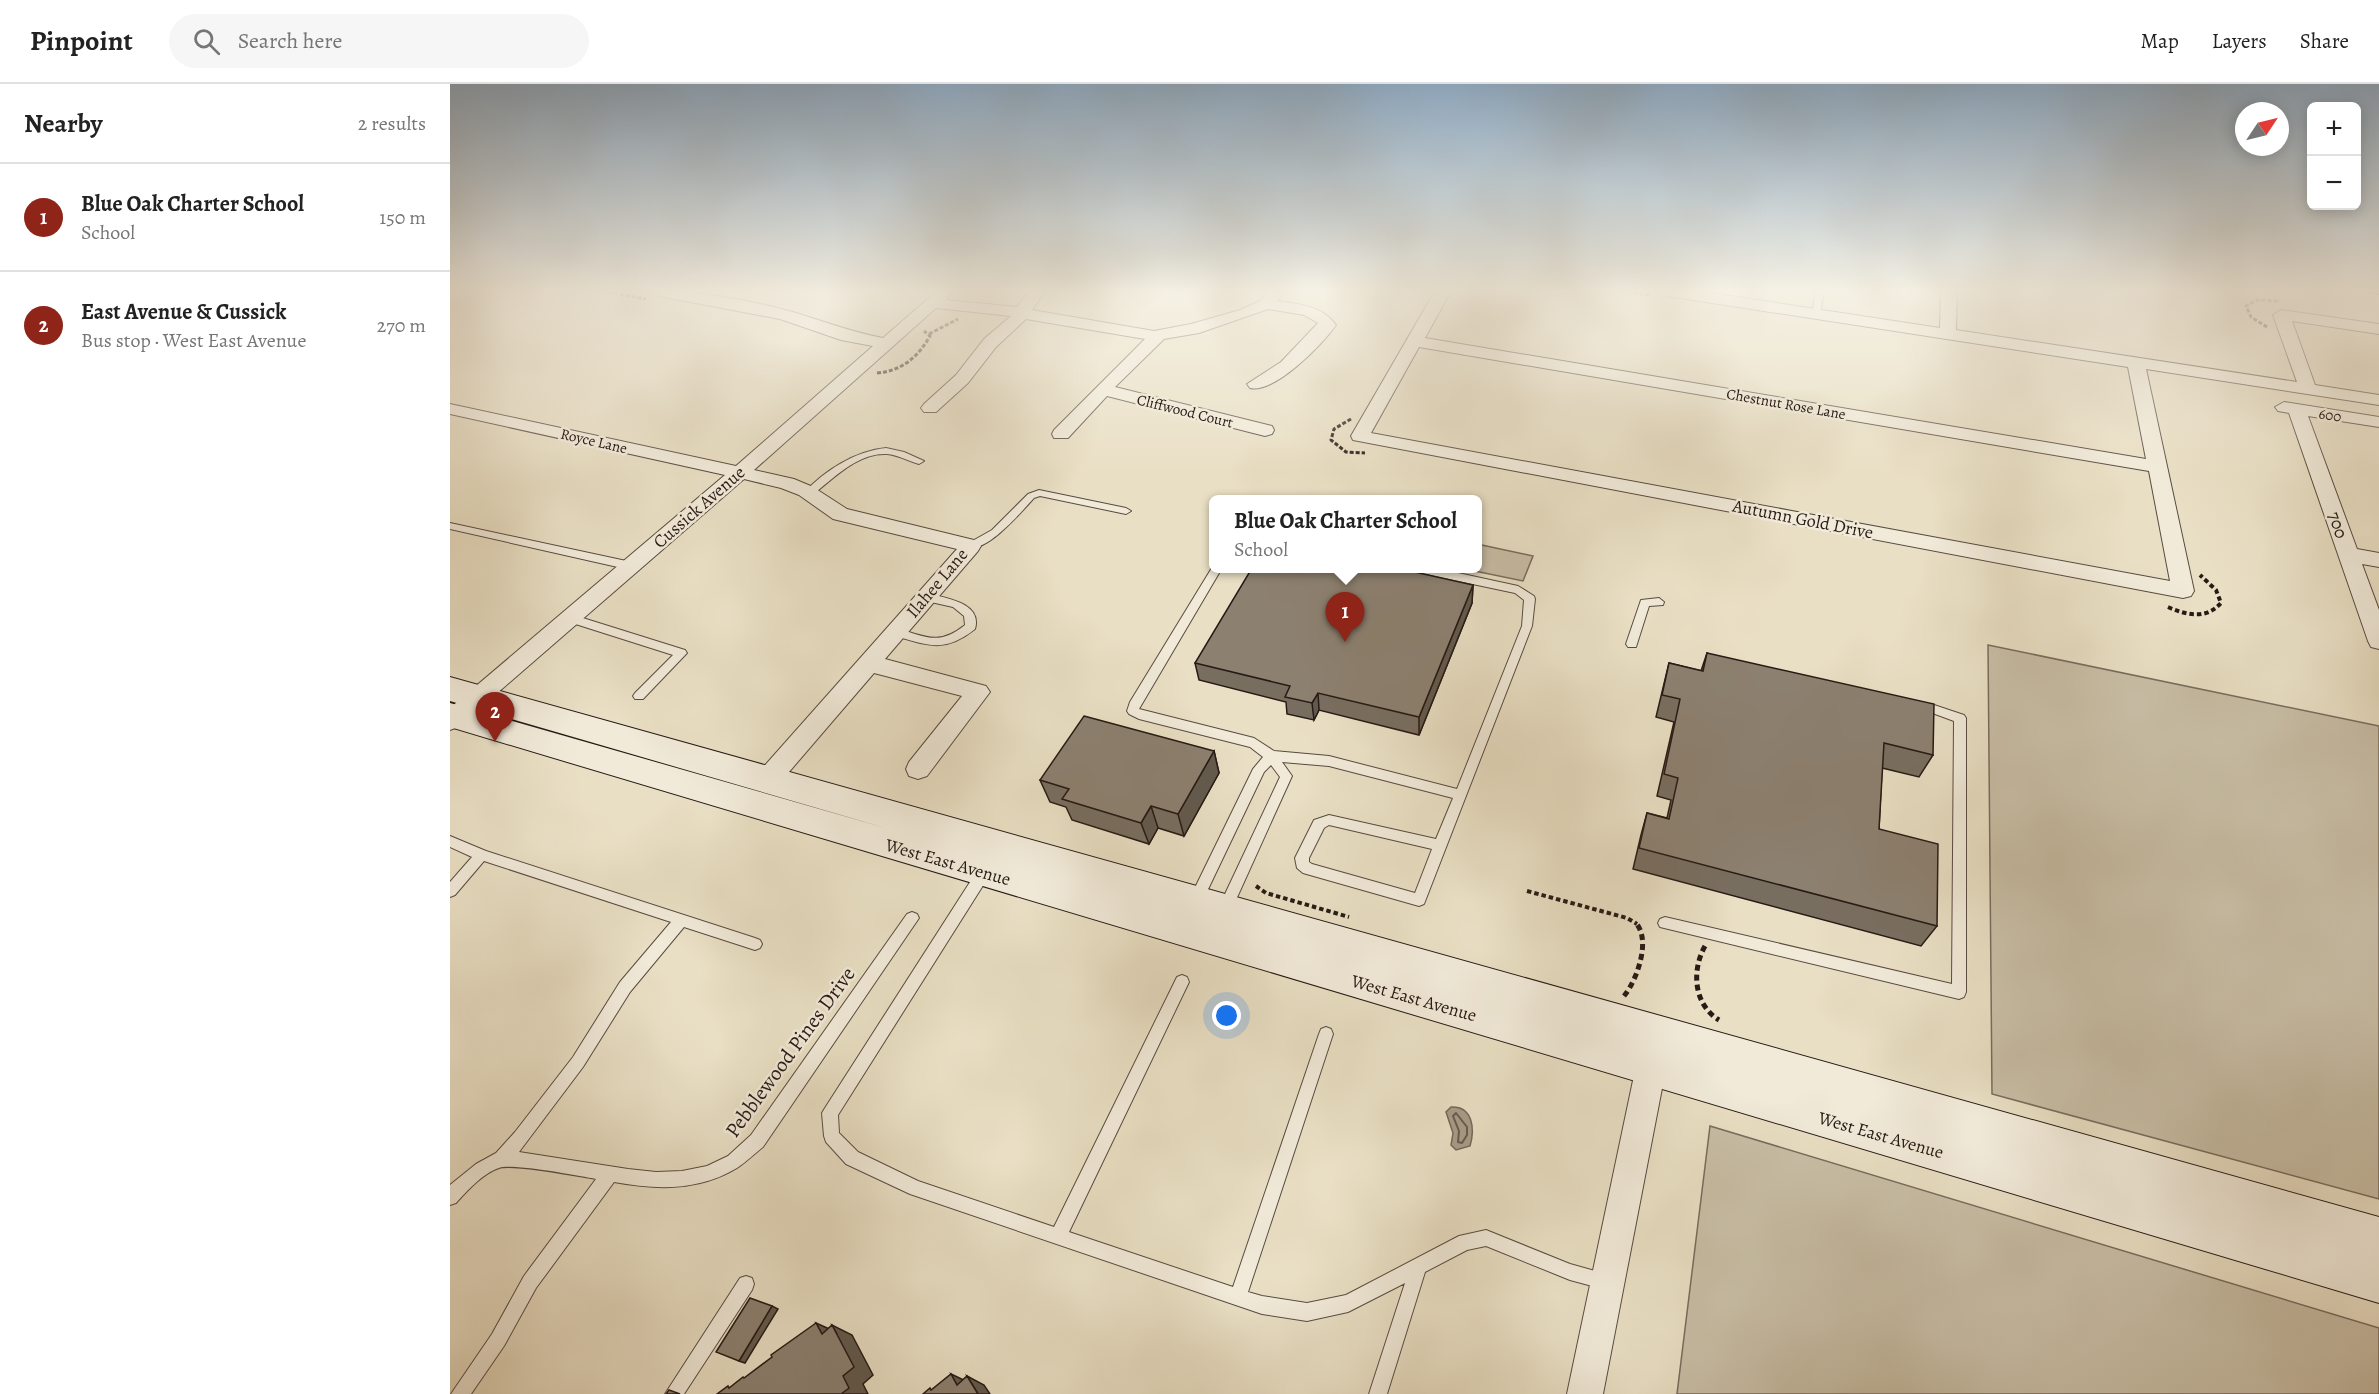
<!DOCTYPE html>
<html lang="en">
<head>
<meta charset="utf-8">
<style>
	body { margin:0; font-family:Alegreya,serif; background:#f6f6f6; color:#222 }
	.controls { position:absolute; right:18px; top:18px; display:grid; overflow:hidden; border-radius:9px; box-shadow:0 3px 15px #0003 }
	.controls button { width:54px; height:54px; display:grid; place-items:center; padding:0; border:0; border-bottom:2px solid #e0e0e0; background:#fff; color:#222; font:30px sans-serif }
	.compass { position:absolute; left:1785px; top:18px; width:54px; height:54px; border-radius:50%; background:#fff; box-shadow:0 3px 15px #0003; rotate:55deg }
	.you { position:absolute; left:777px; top:932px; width:21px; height:21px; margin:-15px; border:4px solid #fff; border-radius:50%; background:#1a73e8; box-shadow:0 0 0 9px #1a73e833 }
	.badge { display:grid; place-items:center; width:39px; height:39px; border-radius:50%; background:#8f2418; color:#fff; font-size:20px; font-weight:700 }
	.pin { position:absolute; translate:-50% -50px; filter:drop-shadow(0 2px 3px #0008) }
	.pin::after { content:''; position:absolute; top:32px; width:21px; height:18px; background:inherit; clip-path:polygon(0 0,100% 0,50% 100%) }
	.popup { position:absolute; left:759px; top:411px; width:273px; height:78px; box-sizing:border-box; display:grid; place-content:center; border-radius:9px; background:#fff; filter:drop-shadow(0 2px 4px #0005); font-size:20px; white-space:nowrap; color:#767676 }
	.popup b { font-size:22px; color:#222 }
	.popup::after { content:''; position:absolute; left:50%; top:100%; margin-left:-12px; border:12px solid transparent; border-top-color:#fff }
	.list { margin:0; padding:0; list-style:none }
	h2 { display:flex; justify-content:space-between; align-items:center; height:78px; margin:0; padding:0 24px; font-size:26px }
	h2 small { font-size:20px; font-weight:400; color:#767676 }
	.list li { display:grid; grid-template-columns:39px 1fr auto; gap:18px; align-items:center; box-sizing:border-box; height:108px; padding:0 24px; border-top:2px solid #e0e0e0 }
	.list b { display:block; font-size:22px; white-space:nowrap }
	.list p { margin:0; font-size:20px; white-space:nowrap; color:#767676 }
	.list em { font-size:20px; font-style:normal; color:#767676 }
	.icon { flex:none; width:33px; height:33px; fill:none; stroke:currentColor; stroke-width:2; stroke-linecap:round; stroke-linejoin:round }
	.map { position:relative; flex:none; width:1929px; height:1310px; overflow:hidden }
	header { display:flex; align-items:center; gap:36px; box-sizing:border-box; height:84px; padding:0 30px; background:#fff; border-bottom:2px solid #e0e0e0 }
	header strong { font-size:28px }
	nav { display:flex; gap:33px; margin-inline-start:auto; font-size:21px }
	.search { width:420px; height:54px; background:#f6f6f6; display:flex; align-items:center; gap:15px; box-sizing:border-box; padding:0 21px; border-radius:33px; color:#767676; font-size:22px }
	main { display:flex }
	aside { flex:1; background:#fff }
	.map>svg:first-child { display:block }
	.green { fill:#c8bea6; stroke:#786c5e; stroke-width:1.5 }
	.water { fill:#a79c88; stroke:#74685a; stroke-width:1.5 }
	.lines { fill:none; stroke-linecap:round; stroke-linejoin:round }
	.shore { stroke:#675b4e; stroke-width:2 }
	.lane-casing { stroke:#584b41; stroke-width:2 }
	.street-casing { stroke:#584b41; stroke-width:2 }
	.secondary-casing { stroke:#271a15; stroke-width:2 }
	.path-far2 { stroke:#271a15; stroke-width:3; stroke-dasharray:4 2; stroke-linecap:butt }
	.path-far1 { stroke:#271a15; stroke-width:4; stroke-dasharray:4.5 3; stroke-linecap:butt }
	.path { stroke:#271a15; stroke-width:5; stroke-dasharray:6 4; stroke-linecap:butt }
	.lane { fill:#f1ead9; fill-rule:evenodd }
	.street { fill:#f1ead9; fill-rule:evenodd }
	.secondary { fill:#f1ead9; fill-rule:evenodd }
	.wall { fill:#786e60; stroke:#271a15; stroke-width:1.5 }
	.shaded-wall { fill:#625a4e; stroke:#271a15; stroke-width:1.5 }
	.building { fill:#8c8070; stroke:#271a15; stroke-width:1.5 }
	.labels { text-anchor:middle; stroke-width:5; stroke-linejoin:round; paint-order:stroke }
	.far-street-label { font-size:15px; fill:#271a15; stroke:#f1ead9 }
	.street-label { font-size:18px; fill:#271a15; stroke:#f1ead9 }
	.near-street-label { font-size:21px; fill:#271a15; stroke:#f1ead9 }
</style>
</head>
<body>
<header>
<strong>Pinpoint</strong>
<div class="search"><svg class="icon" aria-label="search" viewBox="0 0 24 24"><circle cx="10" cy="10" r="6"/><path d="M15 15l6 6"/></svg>Search here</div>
<nav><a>Map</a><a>Layers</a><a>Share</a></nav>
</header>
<main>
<aside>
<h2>Nearby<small>2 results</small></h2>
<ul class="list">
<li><span class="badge">1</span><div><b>Blue Oak Charter School</b><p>School</p></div><em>150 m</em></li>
<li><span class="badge">2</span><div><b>East Avenue &amp; Cussick</b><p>Bus stop · West East Avenue</p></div><em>270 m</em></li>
</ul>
</aside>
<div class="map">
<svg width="1929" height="1310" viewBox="0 0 1929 1310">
	<rect width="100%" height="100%" fill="#e9dfc4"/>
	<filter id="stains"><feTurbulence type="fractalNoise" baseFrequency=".00333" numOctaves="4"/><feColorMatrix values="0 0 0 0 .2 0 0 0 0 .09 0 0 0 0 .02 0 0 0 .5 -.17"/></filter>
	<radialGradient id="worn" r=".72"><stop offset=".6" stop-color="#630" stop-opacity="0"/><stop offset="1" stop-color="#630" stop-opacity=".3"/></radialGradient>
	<!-- green -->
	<path class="green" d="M1027,460L1083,472L1073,497L1015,485L1027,484Z
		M1538,561L1929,642V1115L1542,1010Z
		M1260,1042L1929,1244V1310H1227Z"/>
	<!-- water -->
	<path class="water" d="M1001,1023C1023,1022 1025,1045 1020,1062L1006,1066L1001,1061L1003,1049L996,1028Z"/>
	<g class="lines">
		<!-- shore -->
		<path class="shore" d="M1006,1029L1017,1043V1051L1012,1059L1008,1058L1009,1047L1003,1032Z"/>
		<defs>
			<path id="lane" d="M1366,207H1374L1370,230L1366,232L1362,230Z
				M436,364L454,368L474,377L469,380C458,377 448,371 437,370C408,368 383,395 362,411L359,412L354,409C374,387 405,367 436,364Z
				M589,406L676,424L681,427L676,430L590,412L584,414C571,428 538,468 517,464L516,462L517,460L542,446L578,410Z
				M0,439L181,478L186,482L181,486L0,445Z
				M763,482V484H772L689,625L804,654L824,667L879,672L1007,705L1072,542L1074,516L1065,509L966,488L961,484H985L1068,502L1084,512L1085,515L1082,542L974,820L969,822L853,789L847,784L845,774L864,736L879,731L986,755L1003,714L879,682L832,678L842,692L780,829L775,831L770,829L768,825L830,693L821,681L814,688L751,820L746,822L741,820L739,816L803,685L813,673L800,663L689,635L679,630L677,627L680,618ZM879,741L982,765L965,809L862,780L859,778V774L874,744Z
				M476,509C494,514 533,518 525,545C494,570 477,561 442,551L440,548L442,545L446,544C476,553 489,562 515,541L514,532L503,523L472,516L471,513L472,510Z
				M1209,514L1214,518L1213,521L1199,522L1186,563H1178L1176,560L1191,516Z
				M120,530L235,566L237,569L193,615H185L183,612L185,609L223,571L116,537L115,534L116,531Z
				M1481,620L1514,631L1516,634V908L1514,913L1509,915L1210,843L1208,839L1210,835L1215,833L1502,900L1504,637L1477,627L1475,624Z
				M0,752L36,767L305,854L310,856L312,860L310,864L305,866L234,843L180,908L133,983L69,1068L178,1085L206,1088L232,1087L257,1082L278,1072L301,1051L457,830L462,828L467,830L469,834L313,1063C304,1070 296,1078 287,1084C249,1107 207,1106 164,1098L86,1204L54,1262L21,1310H1L42,1250L74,1192L146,1095C129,1092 62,1079 49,1084C33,1089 17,1107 6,1119L0,1121V1101L26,1080L46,1069L65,1048L123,973L170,898L221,838L34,777L5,811L0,813V798L22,773L0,763Z
				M534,782L539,784L541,788L539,792L388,1031L389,1049L408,1068L468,1097L604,1143L727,893L732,891L737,893L739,898L619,1148L783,1203L869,950L871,945L876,943L881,945L883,950L798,1208L812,1212L857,1219L896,1211L1009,1152L1036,1146L1120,1180L1163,1192L1165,1198L1163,1204L1157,1206L1120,1196L1036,1162L1017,1166L975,1188L937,1310H919L955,1199L898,1228L857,1237L812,1230L460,1110L396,1080L376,1058L374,1052L372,1029L375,1024L529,784Z
				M296,1192L302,1194L304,1200L302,1206L234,1310H215L290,1194Z"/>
			<path id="street" d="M201,207C246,207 295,215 339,227C371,236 400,248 433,254L487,207H504L496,216L567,223L579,207H595L582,226L704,247L741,240L790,226L810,217L818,207H834L827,217C849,220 873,222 886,241C873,260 824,310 800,304L797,300L831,278L868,239L854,231L818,225L749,249L714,255L665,303L822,342L824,346L822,350L815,352L657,312L618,354H604L602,350L604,346L695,255L576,235L546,263L518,299L486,328H474L471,324L474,320L506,291L534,255L561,232L486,224L304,386L344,395L363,403L397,425L528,457L531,462L528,467L435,575L536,602L540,608L477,692L468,695L459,692L456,685L459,678L512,612L424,589L327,702L318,705L309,702L306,695L309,688L507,465L383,435L349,411L331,404L294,395L8,643L0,646V624L275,391L0,330V320L286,382L423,262L391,256L330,235L209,212Z
				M985,207H1001L975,254L1696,375L1678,283L1217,212L1209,207H1248L1490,244L1491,207H1507L1506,246L1847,298L1823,231L1831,226L1929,240V250L1842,237L1865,301L1929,311V321L1696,285L1744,507L1741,512L1733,514L903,356L901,352ZM969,263L1699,387L1720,497L921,349Z
				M1834,318L1929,333V343L1858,332L1907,465L1929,469V483L1912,480L1929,526V565L1921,563L1918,557L1839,329L1828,327L1825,323Z
				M1204,954L1214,958L1219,968L1153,1310H1117L1189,968L1194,958Z"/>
			<path id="secondary" d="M0,593L1929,1133V1219L0,643V619L439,745L0,617Z"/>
		</defs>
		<!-- lane casing -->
		<use href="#lane" class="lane-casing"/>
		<!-- street casing -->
		<use href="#street" class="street-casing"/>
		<!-- secondary casing -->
		<use href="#secondary" class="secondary-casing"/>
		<!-- path-far2 -->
		<path class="path-far2" d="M111,207H142
			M152,207L196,215
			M1172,207L1201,211
			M1817,243L1801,233L1796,222L1807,216L1830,217
			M479,250L508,235
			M427,289C452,287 468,273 480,252L474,247
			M901,335L884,345L881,356L896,368L915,369"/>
		<!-- path-far1 -->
		<path class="path-far1" d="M1718,523C1736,531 1756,536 1771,519L1766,506L1750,491
			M806,802L816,809L899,833
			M1077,807L1177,834L1187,840"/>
		<!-- path -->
		<path class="path" d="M1255,862C1241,887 1244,921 1269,936
			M1174,912C1187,896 1202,855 1185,838"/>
		<!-- lane -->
		<use href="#lane" class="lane"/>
		<!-- street -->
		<use href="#street" class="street"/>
		<!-- secondary -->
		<use href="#secondary" class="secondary"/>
	</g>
	<!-- wall -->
	<path class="wall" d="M1918,207H1929V210L1919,209Z
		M1023,501L1022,519L969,651L869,626L864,636L837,630L836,618L749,596L745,579Z
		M1257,569L1483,671L1469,693L1432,684L1429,745L1487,842L1471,862L1183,785L1191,751L1197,729L1217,734L1221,716L1207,712L1224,638L1206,633L1219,579L1251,587Z
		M764,667L769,689L734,752L708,744L699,760L622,736L616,723L600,718L590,696Z"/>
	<!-- shaded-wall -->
	<path class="shaded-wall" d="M1023,501L1022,519L969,651V633Z
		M868,609L869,626L864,636L862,619Z
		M764,667L769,689L734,752L728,730Z
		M701,722L708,744L699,760L691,739Z
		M322,1222L328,1225L295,1279L289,1277Z
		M366,1239L386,1248L382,1241L402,1251L423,1291L413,1300L418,1310H391L372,1250Z
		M501,1290L518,1298L507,1301Z
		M517,1292L534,1301L540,1310H528Z"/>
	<!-- building -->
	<path class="building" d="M802,484H947L1023,501L969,633L868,609L862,619L835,613L840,602L745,579Z
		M1257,569L1484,620L1483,671L1434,659L1429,745L1488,760L1487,842L1189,764L1197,729L1219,735L1228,694L1214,690L1230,615L1212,611L1219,579L1253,587Z
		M634,632L764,667L728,730L701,722L691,739L612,715L619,705L590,696Z
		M300,1214L322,1222L289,1277L266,1268Z
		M366,1239L372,1250L382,1241L404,1283L393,1292L399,1304L391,1310H267L278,1302L279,1304L293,1293L294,1294L322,1273L321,1271Z
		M501,1290L507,1301L517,1292L528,1310H473L480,1304L481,1306Z
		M219,1306L230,1310H216Z"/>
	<!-- sky -->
	<linearGradient id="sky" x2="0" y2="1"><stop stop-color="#8eaac2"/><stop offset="0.53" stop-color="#f5f1e4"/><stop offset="1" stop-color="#f5f1e4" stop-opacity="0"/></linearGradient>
	<rect width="1929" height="390" fill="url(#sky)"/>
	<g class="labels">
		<!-- far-street labels -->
		<g class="far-street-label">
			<text transform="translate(1336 320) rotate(10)" y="5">Chestnut Rose Lane</text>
			<text transform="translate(735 327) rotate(14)" y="5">Cliffwood Court</text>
			<text transform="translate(1880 331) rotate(9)" y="5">600</text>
			<text transform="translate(144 357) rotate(13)" y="5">Royce Lane</text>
		</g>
		<!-- street labels -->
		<g class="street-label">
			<text transform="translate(249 423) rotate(-41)" y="6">Cussick Avenue</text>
			<text transform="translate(1353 435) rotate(11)" y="6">Autumn Gold Drive</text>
			<text transform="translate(1888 441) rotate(71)" y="6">700</text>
			<text transform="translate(487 499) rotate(-50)" y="6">Ilahee Lane</text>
			<text transform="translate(498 778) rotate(16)" y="6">West East Avenue</text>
			<text transform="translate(964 914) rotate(16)" y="6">West East Avenue</text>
			<text transform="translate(1431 1051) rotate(16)" y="6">West East Avenue</text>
		</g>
		<!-- near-street labels -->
		<g class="near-street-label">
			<text transform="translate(340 968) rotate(-54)" y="7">Pebblewood Pines Drive</text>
		</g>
	</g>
	<rect width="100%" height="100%" filter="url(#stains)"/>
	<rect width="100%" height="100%" fill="url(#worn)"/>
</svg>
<div class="controls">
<button>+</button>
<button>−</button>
</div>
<svg class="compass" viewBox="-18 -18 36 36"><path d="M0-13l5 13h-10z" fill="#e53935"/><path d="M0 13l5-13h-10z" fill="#767676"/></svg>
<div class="you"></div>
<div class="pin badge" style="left:895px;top:558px">1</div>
<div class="popup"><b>Blue Oak Charter School</b>School</div>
<div class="pin badge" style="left:45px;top:658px">2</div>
</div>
</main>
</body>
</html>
